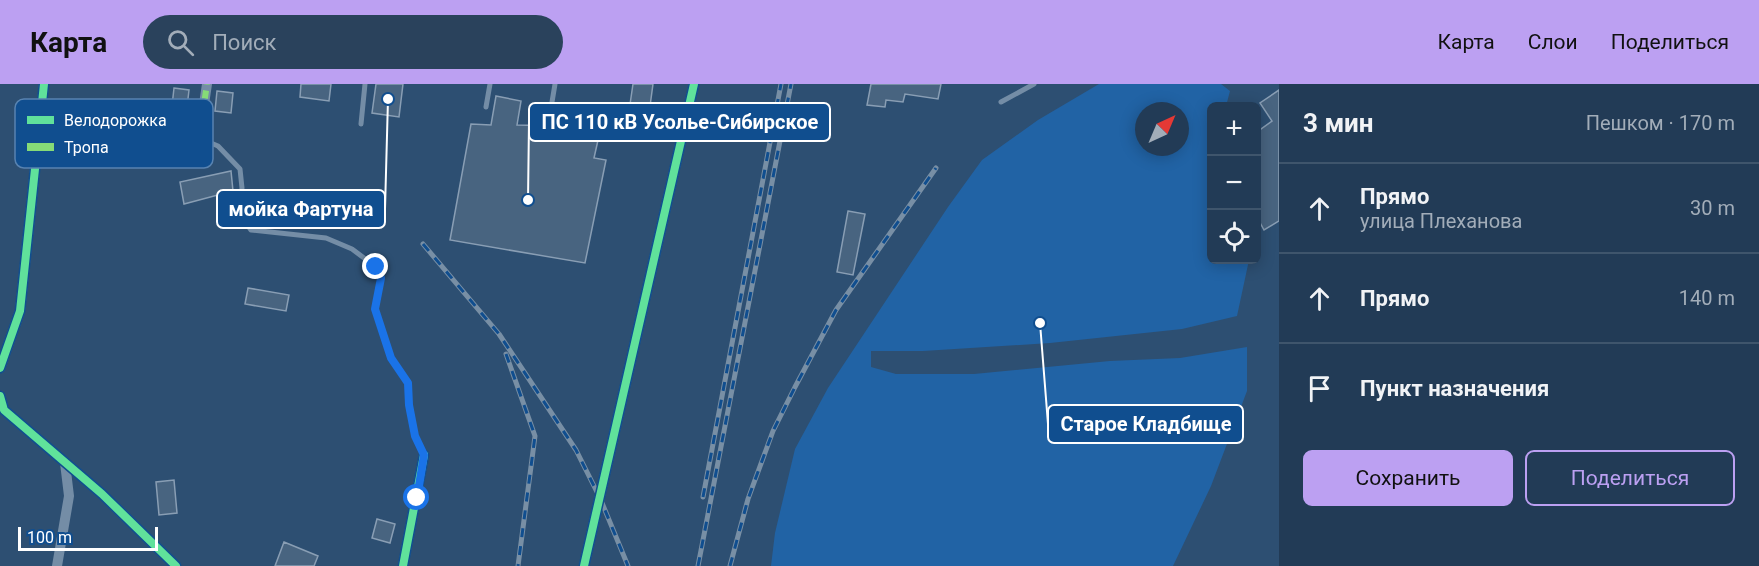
<!DOCTYPE html>
<html lang="ru">
<head>
<meta charset="utf-8">
<style>
	body { margin:0; font-family:Roboto,sans-serif; background:#2a425c; color:#f1f3f6 }
	.controls { position:absolute; right:18px; top:18px; display:grid; overflow:hidden; border-radius:9px; box-shadow:0 3px 15px #0003 }
	.controls button { width:54px; height:54px; display:grid; place-items:center; padding:0; border:0; border-bottom:2px solid #3f556c; background:#223b56; color:#f1f3f6; font:30px sans-serif }
	.compass { position:absolute; left:1135px; top:18px; width:54px; height:54px; border-radius:50%; background:#223b56; box-shadow:0 3px 15px #0003; rotate:44deg }
	.scale { position:absolute; left:18px; bottom:15px; width:140px; box-sizing:border-box; padding-left:6px; border:3px solid #fff; border-top:0; font-size:16px; line-height:21px; white-space:nowrap; color:#fff; -webkit-text-stroke:4px #104e8f; paint-order:stroke }
	.stop { position:absolute; width:18px; height:18px; margin:-14px; border:4px solid #1a73e8; border-radius:50%; background:#fff }
	.stop.end { background:#1a73e8; border-color:#fff; box-shadow:0 2px 6px #0008 }
	.list { margin:0; padding:0; list-style:none }
	h2 { display:flex; justify-content:space-between; align-items:center; height:78px; margin:0; padding:0 24px; font-size:26px }
	h2 small { font-size:20px; font-weight:400; color:#a2adb9 }
	.list li { display:grid; grid-template-columns:39px 1fr auto; gap:18px; align-items:center; box-sizing:border-box; height:90px; padding:0 24px; border-top:2px solid #3f556c }
	.list b { display:block; font-size:22px; white-space:nowrap }
	.list p { margin:0; font-size:20px; white-space:nowrap; color:#a2adb9 }
	.list em { font-size:20px; font-style:normal; color:#a2adb9 }
	.actions { display:flex; gap:12px; padding:18px 24px }
	.actions a { flex:1; padding:14px 0; border:2px solid #bca0f2; border-radius:9px; text-align:center; font-size:21px; color:#bca0f2 }
	.actions .main { background:#bca0f2; color:#111 }
	.icon { flex:none; width:33px; height:33px; fill:none; stroke:currentColor; stroke-width:2; stroke-linecap:round; stroke-linejoin:round }
	.map { position:relative; flex:none; width:1279px; height:482px; overflow:hidden }
	header { display:flex; align-items:center; gap:36px; box-sizing:border-box; height:84px; padding:0 30px; background:#bca0f2; color:#111 }
	header strong { font-size:28px }
	nav { display:flex; gap:33px; margin-inline-start:auto; font-size:21px }
	.search { width:420px; height:54px; background:#2a425c; display:flex; align-items:center; gap:15px; box-sizing:border-box; padding:0 21px; border-radius:33px; color:#a2adb9; font-size:22px }
	main { display:flex }
	aside { flex:1; background:#223b56 }
	.map>svg:first-child { display:block }
	.green { fill:#2163a5; fill-rule:evenodd }
	.building { fill:#486480; stroke:#899eb4; stroke-width:1.5 }
	.lines { fill:none; stroke-linecap:round; stroke-linejoin:round }
	.lane { stroke:#748da6; stroke-width:5 }
	.street { stroke:#748da6; stroke-width:10 }
	.rail-casing { stroke:#788fa5; stroke-width:5 }
	.rail { stroke:#104e8f; stroke-width:3; stroke-dasharray:9; stroke-linecap:butt }
	.quiet { stroke:#86db77; stroke-width:6; stroke-dasharray:12 6; stroke-linecap:butt }
	.cycleway-casing { stroke:#104e8f; stroke-width:11 }
	.cycleway { stroke:#60e19b; stroke-width:8 }
	.route { stroke:#1a73e8; stroke-width:8 }
	.key { fill:#104e8f; stroke:#5883b1; stroke-width:1.5 }
	.key-label { font-size:16px; fill:#fff }
	.leader { fill:none; stroke:#fff; stroke-width:2 }
	.callout-dot { fill:#fff; stroke:#104e8f; stroke-width:2 }
	.callout { fill:#104e8f; stroke:#fff; stroke-width:2 }
	.callout-label { font-size:20px; text-anchor:middle; font-weight:bold; fill:#fff }
</style>
</head>
<body>
<header>
<strong>Карта</strong>
<div class="search"><svg class="icon" aria-label="search" viewBox="0 0 24 24"><circle cx="10" cy="10" r="6"/><path d="M15 15l6 6"/></svg>Поиск</div>
<nav><a>Карта</a><a>Слои</a><a>Поделиться</a></nav>
</header>
<main>
<div class="map">
<svg width="1279" height="482" viewBox="0 0 1279 482">
	<rect width="100%" height="100%" fill="#2d4f72"/>
	<!-- green -->
	<path class="green" d="M1099,0H1221L1230,7L1226,22H1212V176H1249L1237,232L1182,245L1050,259L923,267H871V283L896,290H974L1110,277L1180,274L1247,263V307L1211,402L1173,482H771L775,449L795,365L828,304L948,123L982,76L1038,36ZM1144,27H1180V63H1144Z"/>
	<!-- building -->
	<path class="building" d="M301,0H331L329,17L300,13Z
		M376,0H403L399,33L372,29Z
		M633,0H653L648,37L628,34Z
		M871,0H941L938,15L905,10L903,18L886,16L885,23L867,21Z
		M174,4L189,6L186,32L171,31Z
		M1279,6V137L1264,146L1257,133V48L1272,37L1260,19Z
		M217,7L233,9L231,29L215,27Z
		M496,12L521,17L517,41L601,43L594,74L606,76L585,179L450,156L471,40L491,41Z
		M231,87L233,107L184,120L180,98Z
		M848,127L865,130L853,191L837,188Z
		M248,204L289,211L286,227L245,220Z
		M174,396L177,429L159,431L156,398Z
		M377,435L395,440L390,459L372,454Z
		M284,458L318,472L314,482H275Z"/>
	<g class="lines">
		<!-- lane -->
		<path class="lane" d="M1001,18L1034,0
			M486,23L490,0
			M550,30L555,0
			M41,35L199,54L218,62L240,85L242,104L239,129L251,146L326,154L352,165L376,183L381,194L375,225L391,274L408,299L409,321L415,352L424,371
			M361,40L365,0"/>
		<!-- street -->
		<path class="street" d="M199,54L207,0
			M0,284L20,227L44,0
			M0,312L4,326L102,410L176,482
			M57,482L69,412L65,379
			M403,482L424,371
			M584,482L694,0"/>
		<defs>
			<path id="rail" d="M423,160L499,250L576,366L600,414L628,482
				M506,270L535,352L518,482
				M703,413L781,0
				M698,482L791,0
				M730,482L748,415L773,347L795,303L836,226L936,84"/>
		</defs>
		<!-- rail casing -->
		<use href="#rail" class="rail-casing"/>
		<!-- rail -->
		<use href="#rail" class="rail"/>
		<!-- quiet -->
		<path class="quiet" d="M199,54L207,0"/>
		<defs>
			<path id="cycleway" d="M0,284L20,227L44,0
				M0,312L4,326L102,410L176,482
				M403,482L424,371
				M584,482L694,0"/>
		</defs>
		<!-- cycleway casing -->
		<use href="#cycleway" class="cycleway-casing"/>
		<!-- cycleway -->
		<use href="#cycleway" class="cycleway"/>
	</g>
	<g class="lines">
		<!-- route -->
		<path class="route" d="M376,183L381,194L375,225L391,274L408,299L409,321L415,352L424,371L417,414"/>
	</g>
	<!-- legend -->
	<rect x="15" y="15" width="198" height="69" rx="9" class="key"/>
	<rect x="27" y="32" width="27" height="8" fill="#60e19b"/>
	<rect x="27" y="59" width="27" height="8" fill="#86db77"/>
	<g class="key-label">
		<text x="64" y="42">Велодорожка</text>
		<text x="64" y="69">Тропа</text>
	</g>
	<!-- callouts -->
	<path class="leader" d="M528 116L529 38M388 15L385 125M1040 239L1048 340"/>
	<g class="callout-dot">
		<circle cx="528" cy="116" r="6"/>
		<circle cx="388" cy="15" r="6"/>
		<circle cx="1040" cy="239" r="6"/>
	</g>
	<g class="callout">
		<rect x="529" y="19" width="301" height="38" rx="6"/>
		<rect x="217" y="106" width="168" height="38" rx="6"/>
		<rect x="1048" y="321" width="195" height="38" rx="6"/>
	</g>
	<g class="callout-label">
		<text x="680" y="45">ПС 110 кВ Усолье-Сибирское</text>
		<text x="301" y="132">мойка Фартуна</text>
		<text x="1146" y="347">Старое Кладбище</text>
	</g>
</svg>
<div class="controls">
<button>+</button>
<button>−</button>
<button><svg class="icon" aria-label="locate" viewBox="0 0 24 24"><circle cx="12" cy="12" r="6"/><path d="M12 2v4M12 18v4M2 12h4M18 12h4"/></svg></button>
</div>
<svg class="compass" viewBox="-18 -18 36 36"><path d="M0-13l5 13h-10z" fill="#e53935"/><path d="M0 13l5-13h-10z" fill="#a2adb9"/></svg>
<div class="scale">100 m</div>
<div class="stop" style="left:417px;top:414px"></div>
<div class="stop end" style="left:376px;top:183px"></div>
</div>
<aside>
<h2>3 мин<small>Пешком · 170 m</small></h2>
<ul class="list">
<li><svg class="icon" aria-label="ahead" viewBox="0 0 24 24"><path d="M12 20V5M6 11l6-6 6 6"/></svg><div><b>Прямо</b><p>улица Плеханова</p></div><em>30 m</em></li>
<li><svg class="icon" aria-label="ahead" viewBox="0 0 24 24"><path d="M12 20V5M6 11l6-6 6 6"/></svg><div><b>Прямо</b></div><em>140 m</em></li>
<li><svg class="icon" aria-label="arrive" viewBox="0 0 24 24"><path d="M6 21V4h12l-3 4 3 4H6"/></svg><div><b>Пункт назначения</b></div></li>
</ul>
<div class="actions"><a class="main">Сохранить</a><a>Поделиться</a></div>
</aside>
</main>
</body>
</html>
